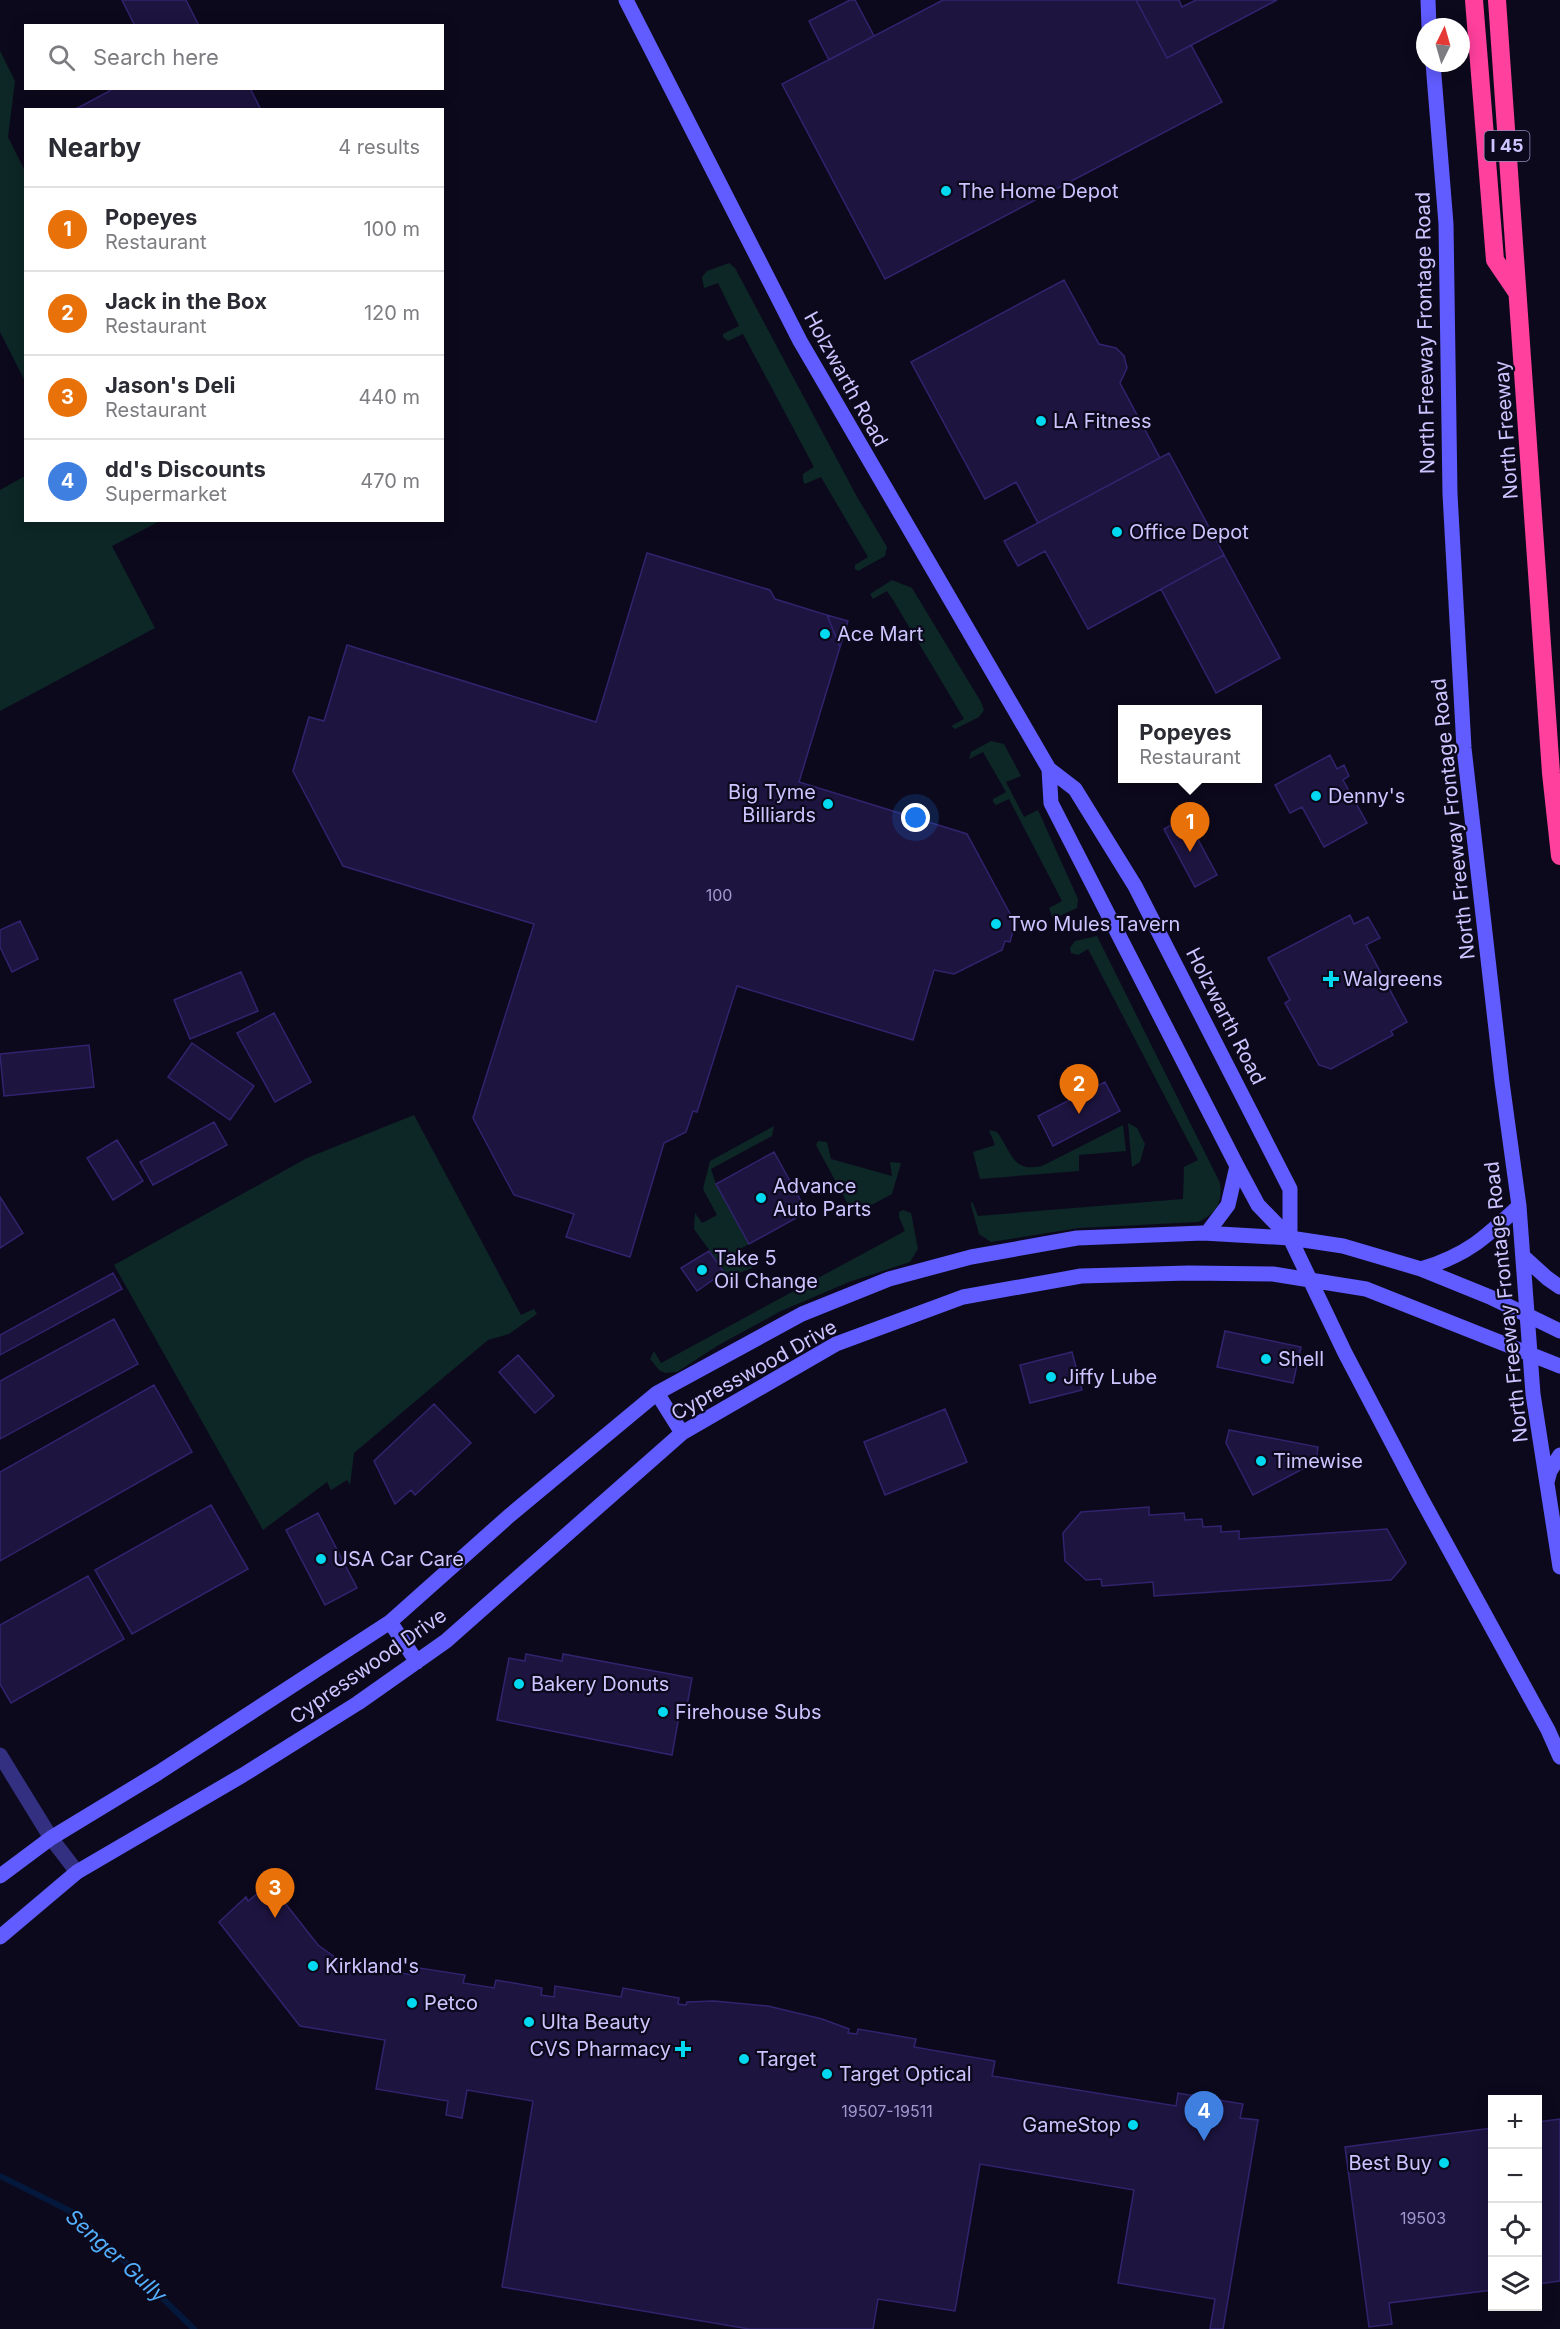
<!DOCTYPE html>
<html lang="en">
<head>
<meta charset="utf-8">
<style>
	body { margin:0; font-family:Inter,sans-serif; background:#f2f2f3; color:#2b2b33 }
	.controls { position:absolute; right:18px; bottom:18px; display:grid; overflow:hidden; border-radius:0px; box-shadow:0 3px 15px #0003 }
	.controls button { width:54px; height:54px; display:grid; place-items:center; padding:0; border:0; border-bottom:2px solid #e1e1e2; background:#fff; color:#2b2b33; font:30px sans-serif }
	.compass { position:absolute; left:1416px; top:18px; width:54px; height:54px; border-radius:50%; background:#fff; box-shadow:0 3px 15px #0003; rotate:5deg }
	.you { position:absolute; left:916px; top:818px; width:21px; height:21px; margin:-15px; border:4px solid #fff; border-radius:50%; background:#1a73e8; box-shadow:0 0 0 9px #1a73e833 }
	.badge { display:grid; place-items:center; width:39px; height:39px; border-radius:50%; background:#187988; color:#fff; font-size:20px; font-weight:700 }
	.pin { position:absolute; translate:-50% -50px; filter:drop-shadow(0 2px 3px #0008) }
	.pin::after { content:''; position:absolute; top:32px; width:21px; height:18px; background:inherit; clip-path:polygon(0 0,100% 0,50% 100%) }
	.popup { position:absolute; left:1118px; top:705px; width:144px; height:78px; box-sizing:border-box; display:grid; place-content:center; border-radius:0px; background:#fff; filter:drop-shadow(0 2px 4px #0005); font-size:20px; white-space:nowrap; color:#7c7c81 }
	.popup b { font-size:22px; color:#2b2b33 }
	.popup::after { content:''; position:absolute; left:50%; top:100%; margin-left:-12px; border:12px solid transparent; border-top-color:#fff }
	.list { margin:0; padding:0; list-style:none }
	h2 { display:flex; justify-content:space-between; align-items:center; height:78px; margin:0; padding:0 24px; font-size:26px }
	h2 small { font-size:20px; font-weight:400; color:#7c7c81 }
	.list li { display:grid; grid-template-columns:39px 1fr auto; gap:18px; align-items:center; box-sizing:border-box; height:84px; padding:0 24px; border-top:2px solid #e1e1e2 }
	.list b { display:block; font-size:22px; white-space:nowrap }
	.list p { margin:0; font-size:20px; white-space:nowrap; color:#7c7c81 }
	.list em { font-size:20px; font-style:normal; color:#7c7c81 }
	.icon { flex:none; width:33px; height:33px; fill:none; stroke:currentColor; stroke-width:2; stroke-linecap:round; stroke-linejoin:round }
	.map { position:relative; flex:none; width:1560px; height:2329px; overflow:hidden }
	.search { position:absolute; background:#fff; box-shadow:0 3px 15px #0003; left:24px; top:24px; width:420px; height:66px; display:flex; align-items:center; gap:15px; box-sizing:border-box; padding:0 21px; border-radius:0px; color:#7c7c81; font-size:22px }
	.panel { position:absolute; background:#fff; box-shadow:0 3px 15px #0003; left:24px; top:108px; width:420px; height:414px; border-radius:0px }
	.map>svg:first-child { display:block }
	.green { fill:#0c2726 }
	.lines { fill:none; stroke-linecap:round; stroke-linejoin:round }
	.stream { stroke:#04183b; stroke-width:6 }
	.building { fill:#1d143f; stroke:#32236e; stroke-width:1.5 }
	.tertiary { stroke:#333081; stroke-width:15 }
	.secondary { stroke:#605cff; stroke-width:15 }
	.motorway { stroke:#ff409c; stroke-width:18 }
	.poi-dot { fill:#00d9f0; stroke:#0d091d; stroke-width:2 }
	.labels { text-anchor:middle; stroke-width:4.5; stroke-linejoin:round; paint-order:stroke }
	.number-label { font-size:16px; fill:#a099cf }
	.shield { fill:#0d091d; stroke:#938dbb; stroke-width:1.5 }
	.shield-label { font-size:18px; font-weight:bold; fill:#ccc5ff }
	.poi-label { font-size:20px; fill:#ccc5ff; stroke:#0d091d; text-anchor:start }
	.street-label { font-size:20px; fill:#ccc5ff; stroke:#0d091d }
	.water-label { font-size:21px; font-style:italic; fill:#53b0ff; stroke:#0d091d }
</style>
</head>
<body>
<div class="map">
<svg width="1560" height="2329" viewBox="0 0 1560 2329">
	<rect width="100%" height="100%" fill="#0d091d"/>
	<!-- green -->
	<path class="green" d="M0,51L15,81L8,137L25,171V381L0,332Z
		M729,263L735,268L856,495L887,547L885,556L858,571L855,569V565L868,557L821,477L805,484L803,481V474L814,467L743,334L728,341L723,337V334L739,326L718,283L704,288L702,277L707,271Z
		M25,476L26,520L160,521L112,546L155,628L0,711V490Z
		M892,580L912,588L981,702L984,710L979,717L955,729L951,726L964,719L893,600L887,591L873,599L870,594Z
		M991,741L1004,744L1021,776L1006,782L1024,817L1038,810L1078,899L1077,908L1053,919L1049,908L1062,901L1009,799L996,805L993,802V799L1006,792L983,752L969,759L971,752Z
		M1097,936L1220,1183C1223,1203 1216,1214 1198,1222L1079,1228L991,1242L979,1234L971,1205L972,1201L978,1216L1183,1199L1184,1167L1198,1160L1088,949L1078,955L1071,953L1070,948L1075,941Z
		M414,1115L521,1315L534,1309L537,1314L509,1334L488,1340L354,1453L350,1485L347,1480L331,1490L327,1482L263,1530L114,1265L307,1158Z
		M1128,1123L1137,1128L1145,1144L1140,1162L1132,1167Z
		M1123,1125L1126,1151L1079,1155V1171L980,1179L973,1152L995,1145L989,1130L997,1132C1012,1151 1011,1173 1042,1166Z
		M774,1126L772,1136L711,1169L716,1184L749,1244L740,1249L752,1268L729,1277L694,1229L695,1213L702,1223L717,1215L703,1189L710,1161Z
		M818,1141L827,1142L831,1159L892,1176L890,1162L901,1163L892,1194L860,1211L850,1208L816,1145Z
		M903,1210L911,1213L918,1249L910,1262L849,1282L781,1311L717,1346L677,1372L665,1373L659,1370L650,1359L654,1351L661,1363L905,1231L899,1217V1212Z"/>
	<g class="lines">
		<!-- stream -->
		<path class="stream" d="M0,2176L76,2214L194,2329"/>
	</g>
	<!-- building -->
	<path class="building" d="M122,0H186L199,26H135Z
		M850,0H855L874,36L829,60L809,21Z
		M943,0H1136L1167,58L1191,45L1222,102L885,279L782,84Z
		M1136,0H1179L1182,7L1196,0H1277L1167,58Z
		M115,88H250L261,110H74Z
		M1064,280L1099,344L1116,348L1124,356L1127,368L1120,383L1160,458L1038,523L1016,482L985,499L911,362Z
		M1169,453L1224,555L1088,629L1045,551L1018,566L1004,541Z
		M647,553L770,590L775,599L827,615L840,647L799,782L967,834L1015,923L1010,942L1005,941L1002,950L954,974L934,970L913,1040L737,986L697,1112L693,1111L686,1132L664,1143L630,1257L566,1237L574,1214L514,1195L473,1118L534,924L343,866L293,771L309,717L324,721L347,645L596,722Z
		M1224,555L1280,658L1216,693L1161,589Z
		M827,615L848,621L840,647Z
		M1330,755L1337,769L1344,765L1349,776L1343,780L1367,823L1324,847L1302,807L1290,813L1275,785Z
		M1186,817L1217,875L1195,887L1164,829Z
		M1350,915L1354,924L1368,917L1380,938L1366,945L1407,1022L1391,1031L1393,1035L1331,1069L1319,1065L1285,1003L1290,1000L1268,958Z
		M20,921L38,959L12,972L0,947V930Z
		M241,972L258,1011L190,1039L174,1000Z
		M274,1013L311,1082L275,1102L237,1033Z
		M192,1043L254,1086L230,1120L168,1077Z
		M89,1045L94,1087L4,1096L0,1054Z
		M1105,1082L1120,1111L1053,1146L1038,1116Z
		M214,1122L227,1145L153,1185L140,1162Z
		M117,1140L143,1181L113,1200L87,1158Z
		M774,1152L807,1212L749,1244L716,1184Z
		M0,1197L23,1233L0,1248Z
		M709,1251L724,1272L697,1291L681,1268Z
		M113,1273L122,1289L0,1355V1335Z
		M114,1319L138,1364L0,1439V1381Z
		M1225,1331L1301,1347L1293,1383L1217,1367Z
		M1072,1352L1082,1390L1030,1403L1020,1365Z
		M518,1355L554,1396L535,1413L499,1372Z
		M154,1385L192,1452L0,1561V1472Z
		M434,1404L471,1443L415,1495L411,1490L395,1504L374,1461Z
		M945,1409L967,1462L885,1495L864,1442Z
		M1229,1430L1318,1447L1316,1462L1253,1495L1226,1443Z
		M211,1505L248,1569L132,1634L95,1570Z
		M1149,1507V1515L1184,1513L1185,1520L1202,1519L1203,1527L1221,1526V1532L1239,1531V1539L1387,1529L1406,1563L1391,1580L1154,1596L1153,1582L1102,1586L1101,1579L1086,1580L1065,1561L1063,1533L1081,1512Z
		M318,1513L357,1588L325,1605L286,1530Z
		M88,1576L124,1639L11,1703L0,1684V1625Z
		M526,1654L562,1661L563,1654L692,1678L687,1706L681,1705L672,1755L497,1720L509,1658L525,1661Z
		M270,1884L318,1945L343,1963L412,1975L413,1967L465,1975L463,1983L494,1988L496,1980L542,1988L541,1995L554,1997L555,1986L621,1997L623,1988L679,1998L678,2004L686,2005L687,2002L714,2001L768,2006L822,2019L849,2029L848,2033L857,2034L858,2029L916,2039L914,2047L995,2061L992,2076L1176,2106L1178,2093L1243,2104L1240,2118L1258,2120L1223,2329H1210L1215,2299L1118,2283L1134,2190L980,2164L955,2311L878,2299L873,2329H749L502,2287L533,2101L467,2090L462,2118L446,2115L448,2101L376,2089L385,2040L300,2026L219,1922L246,1897L248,1901Z
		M1560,2119V2281L1538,2284V2122Z
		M1492,2128V2290L1389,2303L1392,2324L1369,2327L1345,2147Z"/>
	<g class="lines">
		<!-- tertiary -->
		<path class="tertiary" d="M0,1755L51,1838L77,1872"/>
		<!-- secondary -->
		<path class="secondary" d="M626,0L800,341L1049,769L1075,789L1135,886L1290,1189V1238
			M1428,0L1429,27
			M1433,63L1446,224L1450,494L1464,748L1502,1082L1519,1206L1533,1394L1560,1567
			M1049,769L1051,803L1237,1166L1258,1205L1290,1238L1345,1353L1421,1498L1548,1730L1560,1757
			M1207,1233L1228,1205L1237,1166
			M1525,1258L1547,1278L1560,1287
			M1421,1269C1467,1255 1485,1238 1519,1206
			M657,1393L682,1433
			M1547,1482L1550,1471L1560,1455
			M390,1622L417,1662
			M0,1876L51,1838L158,1773L390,1622L509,1516L657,1393L802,1314L889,1279L971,1257L1077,1238L1203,1233L1290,1238L1343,1246L1421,1269L1490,1297L1560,1331
			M0,1937L77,1872L243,1775L358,1703L446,1641L682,1433L836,1344L963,1297L1081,1276L1189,1273L1273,1274L1366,1289L1560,1366"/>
		<!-- motorway -->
		<path class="motorway" d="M1474,0L1495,260L1516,291
			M1497,0L1551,773L1560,856"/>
	</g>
	<!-- markers -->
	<g class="poi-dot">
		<circle cx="946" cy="191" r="6"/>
		<circle cx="1041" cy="421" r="6"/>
		<circle cx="1117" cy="532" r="6"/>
		<circle cx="825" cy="634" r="6"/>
		<circle cx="1316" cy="796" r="6"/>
		<circle cx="828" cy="804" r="6"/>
		<circle cx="996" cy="924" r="6"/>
		<path d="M1328 970h6v6h6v6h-6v6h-6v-6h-6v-6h6z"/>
		<circle cx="761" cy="1198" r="6"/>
		<circle cx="702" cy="1270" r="6"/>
		<circle cx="1266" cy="1359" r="6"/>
		<circle cx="1051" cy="1377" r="6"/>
		<circle cx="1261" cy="1461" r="6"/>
		<circle cx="321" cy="1559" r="6"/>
		<circle cx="519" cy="1684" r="6"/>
		<circle cx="663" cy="1712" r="6"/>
		<circle cx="313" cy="1966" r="6"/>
		<circle cx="412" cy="2003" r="6"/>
		<circle cx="529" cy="2022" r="6"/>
		<path d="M680 2040h6v6h6v6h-6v6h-6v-6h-6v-6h6z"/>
		<circle cx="744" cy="2059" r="6"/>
		<circle cx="827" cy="2074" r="6"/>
		<circle cx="1133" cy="2125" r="6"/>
		<circle cx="1444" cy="2163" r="6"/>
	</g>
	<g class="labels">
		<!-- number labels -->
		<g class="number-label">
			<text x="719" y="901">100</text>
			<text x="887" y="2117">19507-19511</text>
			<text x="1423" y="2224">19503</text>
		</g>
		<!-- shield labels -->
		<rect class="shield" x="1484.5" y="131" width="45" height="30" rx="4.5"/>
		<g class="shield-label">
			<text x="1507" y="152">I 45</text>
		</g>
		<!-- poi labels -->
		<g class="poi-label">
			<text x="958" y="198">The Home Depot</text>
			<text x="1053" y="428">LA Fitness</text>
			<text x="1129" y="539">Office Depot</text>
			<text x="837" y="641">Ace Mart</text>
			<text x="816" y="799" text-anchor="end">Big Tyme<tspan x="816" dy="23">Billiards</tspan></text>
			<text x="1328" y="803">Denny's</text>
			<text x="1008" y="931">Two Mules Tavern</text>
			<text x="1343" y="986">Walgreens</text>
			<text x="773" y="1193">Advance<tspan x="773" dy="23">Auto Parts</tspan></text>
			<text x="714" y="1265">Take 5<tspan x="714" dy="23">Oil Change</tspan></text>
			<text x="1278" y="1366">Shell</text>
			<text x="1063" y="1384">Jiffy Lube</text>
			<text x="1273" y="1468">Timewise</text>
			<text x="333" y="1566">USA Car Care</text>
			<text x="531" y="1691">Bakery Donuts</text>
			<text x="675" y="1719">Firehouse Subs</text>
			<text x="325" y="1973">Kirkland's</text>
			<text x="424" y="2010">Petco</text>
			<text x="541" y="2029">Ulta Beauty</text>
			<text x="671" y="2056" text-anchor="end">CVS Pharmacy</text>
			<text x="756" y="2066">Target</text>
			<text x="839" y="2081">Target Optical</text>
			<text x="1121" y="2132" text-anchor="end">GameStop</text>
			<text x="1432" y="2170" text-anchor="end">Best Buy</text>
		</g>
		<!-- street labels -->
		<g class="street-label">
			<text transform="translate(1425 333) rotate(-91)" y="7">North Freeway Frontage Road</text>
			<text transform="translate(846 379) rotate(61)" y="7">Holzwarth Road</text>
			<text transform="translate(1506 430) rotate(-94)" y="7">North Freeway</text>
			<text transform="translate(1453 819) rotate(-96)" y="7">North Freeway Frontage Road</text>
			<text transform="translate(1226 1016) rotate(63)" y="7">Holzwarth Road</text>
			<text transform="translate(1506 1302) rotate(-96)" y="7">North Freeway Frontage Road</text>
			<text transform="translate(754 1370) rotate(-29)" y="7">Cypresswood Drive</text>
			<text transform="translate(368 1666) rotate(-35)" y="7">Cypresswood Drive</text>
		</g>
		<!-- water labels -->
		<g class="water-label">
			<text transform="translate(116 2256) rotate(42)" y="7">Senger Gully</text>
		</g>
	</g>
</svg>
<div class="controls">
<button>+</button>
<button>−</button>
<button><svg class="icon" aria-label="locate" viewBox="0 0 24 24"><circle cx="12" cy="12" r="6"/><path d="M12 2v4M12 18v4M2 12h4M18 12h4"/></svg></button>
<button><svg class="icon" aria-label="layers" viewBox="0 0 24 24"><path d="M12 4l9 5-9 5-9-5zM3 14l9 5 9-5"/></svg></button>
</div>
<svg class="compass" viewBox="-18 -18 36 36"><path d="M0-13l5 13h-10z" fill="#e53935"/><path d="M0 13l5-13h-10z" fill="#7c7c81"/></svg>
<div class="you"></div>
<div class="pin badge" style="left:1190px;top:852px;background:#e8710a">1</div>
<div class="popup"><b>Popeyes</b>Restaurant</div>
<div class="pin badge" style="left:1079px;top:1114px;background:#e8710a">2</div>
<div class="pin badge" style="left:275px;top:1918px;background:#e8710a">3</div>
<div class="pin badge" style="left:1204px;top:2141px;background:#3f7fe0">4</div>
<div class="search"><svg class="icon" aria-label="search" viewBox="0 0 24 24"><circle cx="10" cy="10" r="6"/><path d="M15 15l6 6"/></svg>Search here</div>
<section class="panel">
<h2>Nearby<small>4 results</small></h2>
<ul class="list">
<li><span class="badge" style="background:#e8710a">1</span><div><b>Popeyes</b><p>Restaurant</p></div><em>100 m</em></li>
<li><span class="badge" style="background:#e8710a">2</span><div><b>Jack in the Box</b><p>Restaurant</p></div><em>120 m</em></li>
<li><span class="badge" style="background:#e8710a">3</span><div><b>Jason's Deli</b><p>Restaurant</p></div><em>440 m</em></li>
<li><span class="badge" style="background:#3f7fe0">4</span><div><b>dd's Discounts</b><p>Supermarket</p></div><em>470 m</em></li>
</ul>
</section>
</div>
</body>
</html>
